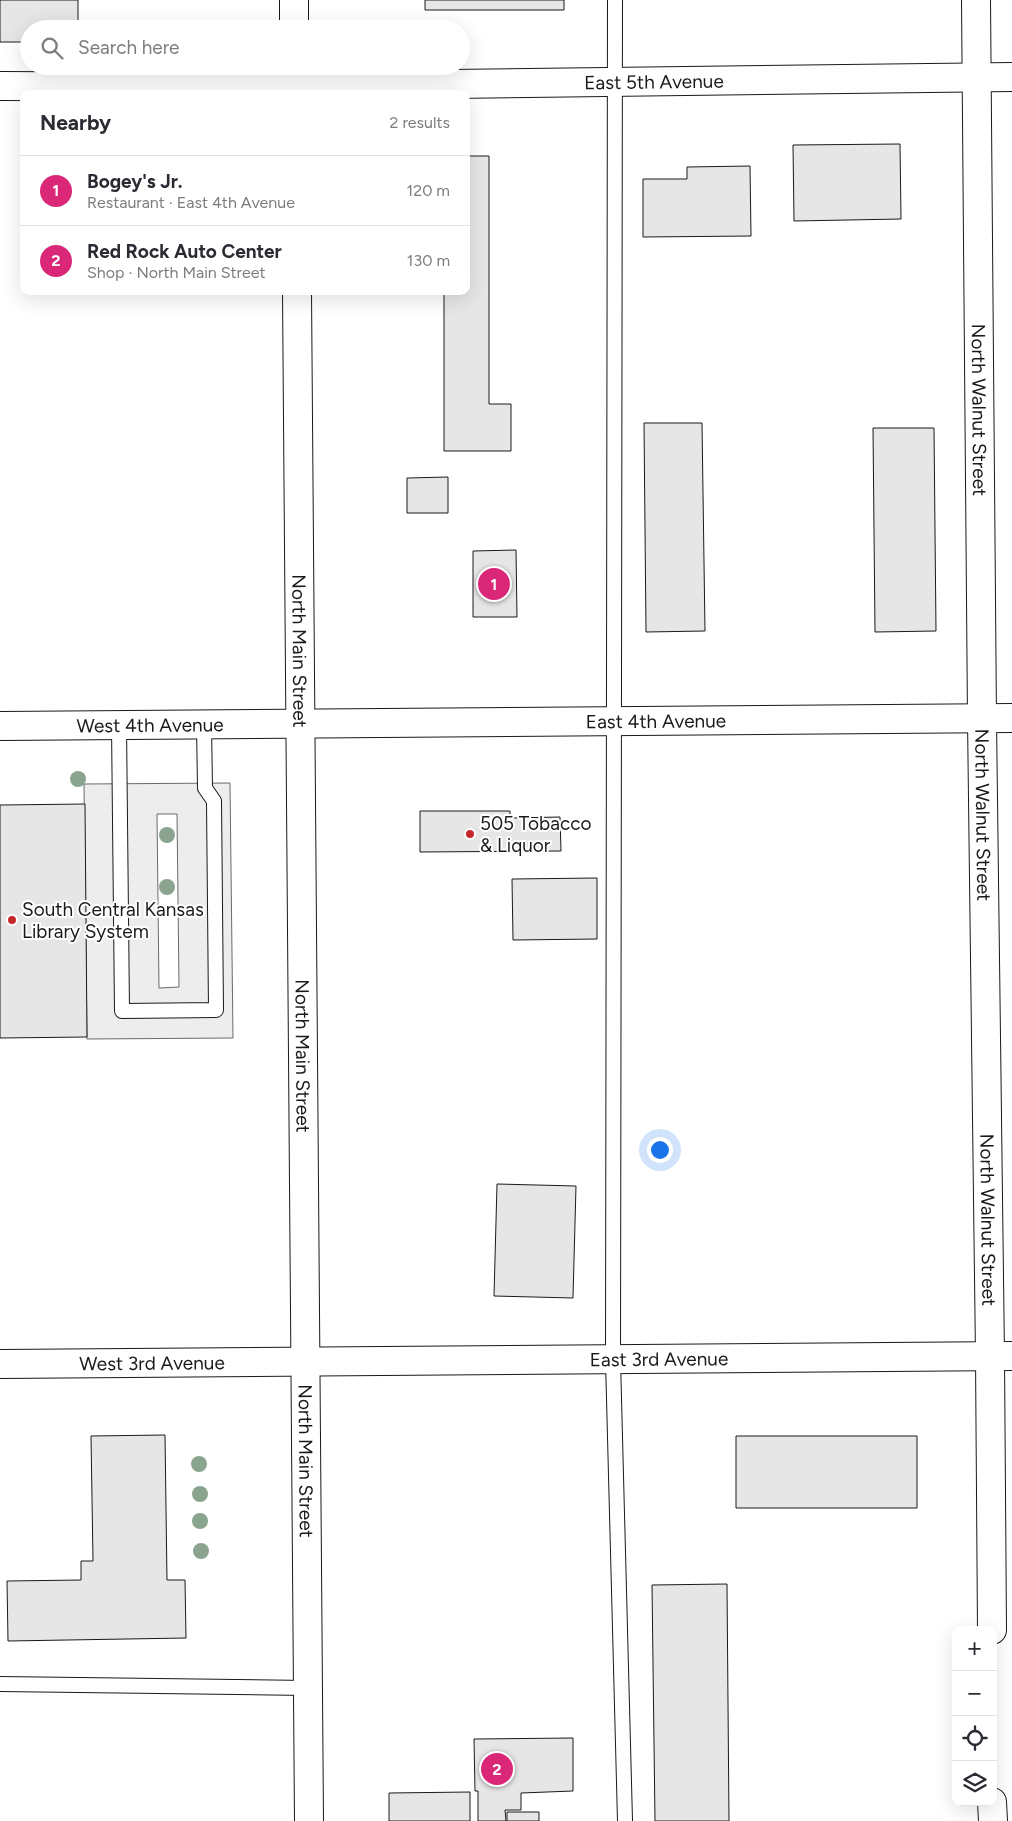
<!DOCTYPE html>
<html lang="en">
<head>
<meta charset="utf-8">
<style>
	body { margin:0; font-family:Figtree,sans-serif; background:#f2f2f3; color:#2b2b33 }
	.controls { position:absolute; right:15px; bottom:15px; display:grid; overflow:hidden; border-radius:10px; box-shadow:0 5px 20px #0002 }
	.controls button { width:45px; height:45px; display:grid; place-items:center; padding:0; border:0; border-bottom:1px solid #e1e1e2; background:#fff; color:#2b2b33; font:25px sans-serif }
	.you { position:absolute; left:659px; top:1149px; width:18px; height:18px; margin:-12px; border:4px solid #fff; border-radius:50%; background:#1a73e8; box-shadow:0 0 0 8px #1a73e833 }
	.badge { display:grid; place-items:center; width:32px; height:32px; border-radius:50%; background:#db2777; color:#fff; font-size:16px; font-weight:700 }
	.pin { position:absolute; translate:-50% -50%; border:2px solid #fff; box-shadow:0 1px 5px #0006 }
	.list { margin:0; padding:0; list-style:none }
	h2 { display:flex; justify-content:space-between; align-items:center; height:65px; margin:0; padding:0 20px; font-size:21px }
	h2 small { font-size:16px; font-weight:400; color:#7c7c81 }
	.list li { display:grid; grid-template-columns:32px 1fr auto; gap:15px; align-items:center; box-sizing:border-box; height:70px; padding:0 20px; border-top:1px solid #e1e1e2 }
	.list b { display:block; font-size:19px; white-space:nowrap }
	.list p { margin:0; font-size:16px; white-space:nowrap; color:#7c7c81 }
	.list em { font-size:16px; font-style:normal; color:#7c7c81 }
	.icon { flex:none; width:28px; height:28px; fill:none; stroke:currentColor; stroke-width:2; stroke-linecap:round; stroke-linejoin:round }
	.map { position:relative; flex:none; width:1012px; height:1821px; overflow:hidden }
	.search { position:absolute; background:#fff; box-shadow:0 5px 20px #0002; left:20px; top:20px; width:450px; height:55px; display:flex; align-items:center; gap:12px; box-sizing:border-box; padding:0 18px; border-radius:28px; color:#7c7c81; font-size:19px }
	.panel { position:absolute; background:#fff; box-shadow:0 5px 20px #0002; left:20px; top:90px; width:450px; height:205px; border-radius:10px }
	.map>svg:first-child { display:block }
	.built { fill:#ededed; stroke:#6a6a6a; fill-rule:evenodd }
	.building { fill:#e6e6e6; stroke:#1a1a1a }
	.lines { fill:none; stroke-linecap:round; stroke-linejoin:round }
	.lane-casing { stroke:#1a1a1a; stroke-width:16 }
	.street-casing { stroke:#1a1a1a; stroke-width:30 }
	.primary-casing { stroke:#1a1a1a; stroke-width:30 }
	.lane { stroke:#fff; stroke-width:14 }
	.street { stroke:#fff; stroke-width:28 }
	.primary { stroke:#fff; stroke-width:28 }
	.tree { fill:#8aa48f }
	.poi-dot { fill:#c62828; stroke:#fff; stroke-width:2 }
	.labels { text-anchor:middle; stroke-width:4; stroke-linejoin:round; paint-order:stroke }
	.street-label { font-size:19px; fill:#1a1a1a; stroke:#fff }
	.poi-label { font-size:19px; fill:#1a1a1a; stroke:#fff; text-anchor:start }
</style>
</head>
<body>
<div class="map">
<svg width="1012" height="1821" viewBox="0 0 1012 1821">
	<rect width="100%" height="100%" fill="#fff"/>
	<!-- built -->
	<path class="built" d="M230,783L233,1038L87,1039L84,784ZM157,814H177L179,987L159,988Z"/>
	<!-- building -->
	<path class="building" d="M0,0H78V29H29V42H0Z
		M425,0H564V10H425Z
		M900,144L901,219L794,221L793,145Z
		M466,156H489V404H511V451H444V291H466Z
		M750,166L751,236L643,237V179H687V167Z
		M644,423H702L705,631L646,632Z
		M873,428H934L936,631L875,632Z
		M448,477V513H407V478Z
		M516,550L517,617H473V551Z
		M85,804L87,1037L0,1038V805Z
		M420,811H510V818L560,817L561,851L420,852Z
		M597,878V939L513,940L512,879Z
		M497,1184L576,1186L573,1298L494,1296Z
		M165,1435L167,1580H185L186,1638L8,1641L7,1581L81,1580V1561H93L91,1436Z
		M736,1436H917V1508H736Z
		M727,1584L729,1821H655L652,1585Z
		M573,1738V1791L521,1793V1810H505L506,1821H478V1791H475L474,1739Z
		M470,1792V1821H389V1793Z
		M507,1812H539V1821H507Z"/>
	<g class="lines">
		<defs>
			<path id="lane" d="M615,0L613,1360L625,1821
				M119,725L122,1011L216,1010L214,801L205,788L204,725
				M0,1684L308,1688"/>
			<g id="street">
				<path id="s1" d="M976,0L982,719L990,1356L992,1630"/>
				<path id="s2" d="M0,86L208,87L1012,77"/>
				<path id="s3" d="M0,726L1012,718"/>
				<path id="s4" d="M0,1364L1012,1356"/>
				<path d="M992,1802L993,1821"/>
			</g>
			<g id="primary">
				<path d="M294,0V29"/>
				<path d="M295,66V94"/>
				<path id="s5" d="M297,291L309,1821"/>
			</g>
		</defs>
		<!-- lane casing -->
		<use href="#lane" class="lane-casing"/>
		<!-- street casing -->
		<use href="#street" class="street-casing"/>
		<!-- primary casing -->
		<use href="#primary" class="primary-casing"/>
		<!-- lane -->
		<use href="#lane" class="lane"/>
		<!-- street -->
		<use href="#street" class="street"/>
		<!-- primary -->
		<use href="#primary" class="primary"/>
	</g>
	<!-- trees -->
	<g class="tree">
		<circle cx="78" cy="779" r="8"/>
		<circle cx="167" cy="835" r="8"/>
		<circle cx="167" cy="887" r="8"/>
		<circle cx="199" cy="1464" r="8"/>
		<circle cx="200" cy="1494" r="8"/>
		<circle cx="200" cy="1521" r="8"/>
		<circle cx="201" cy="1551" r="8"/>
	</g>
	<!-- markers -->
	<g class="poi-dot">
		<circle cx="470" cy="834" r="5"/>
		<circle cx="12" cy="920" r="5"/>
	</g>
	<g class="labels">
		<!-- street labels -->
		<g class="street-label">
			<text dy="7" stroke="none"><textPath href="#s2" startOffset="654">East 5th Avenue</textPath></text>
			<text dy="7" stroke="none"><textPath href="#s1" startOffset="410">North Walnut Street</textPath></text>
			<text dy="7" stroke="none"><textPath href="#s5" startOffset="360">North Main Street</textPath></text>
			<text dy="7" stroke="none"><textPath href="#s3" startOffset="656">East 4th Avenue</textPath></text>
			<text dy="7" stroke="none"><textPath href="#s3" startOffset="150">West 4th Avenue</textPath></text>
			<text dy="7" stroke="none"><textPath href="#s1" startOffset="815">North Walnut Street</textPath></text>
			<text dy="7" stroke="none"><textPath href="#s5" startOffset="765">North Main Street</textPath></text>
			<text dy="7" stroke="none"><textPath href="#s1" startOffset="1220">North Walnut Street</textPath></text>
			<text dy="7" stroke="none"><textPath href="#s4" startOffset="659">East 3rd Avenue</textPath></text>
			<text dy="7" stroke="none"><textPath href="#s4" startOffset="152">West 3rd Avenue</textPath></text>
			<text dy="7" stroke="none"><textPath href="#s5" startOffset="1170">North Main Street</textPath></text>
		</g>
		<!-- poi labels -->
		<g class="poi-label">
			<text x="480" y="830">505 Tobacco<tspan x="480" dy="22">&amp; Liquor</tspan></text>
			<text x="22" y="916">South Central Kansas<tspan x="22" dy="22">Library System</tspan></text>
		</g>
	</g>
</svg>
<div class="controls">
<button>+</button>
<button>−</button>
<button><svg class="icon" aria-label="locate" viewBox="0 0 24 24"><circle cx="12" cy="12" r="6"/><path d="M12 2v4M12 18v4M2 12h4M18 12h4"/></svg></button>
<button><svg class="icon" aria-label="layers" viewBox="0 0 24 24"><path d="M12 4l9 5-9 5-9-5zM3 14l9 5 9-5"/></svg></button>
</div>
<div class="you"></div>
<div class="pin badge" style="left:494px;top:584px">1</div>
<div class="pin badge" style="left:497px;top:1769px">2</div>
<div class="search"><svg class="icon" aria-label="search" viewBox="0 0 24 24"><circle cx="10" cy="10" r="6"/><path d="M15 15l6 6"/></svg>Search here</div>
<section class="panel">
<h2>Nearby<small>2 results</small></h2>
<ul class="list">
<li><span class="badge">1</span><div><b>Bogey's Jr.</b><p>Restaurant · East 4th Avenue</p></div><em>120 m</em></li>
<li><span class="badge">2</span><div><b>Red Rock Auto Center</b><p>Shop · North Main Street</p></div><em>130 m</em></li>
</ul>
</section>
</div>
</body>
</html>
